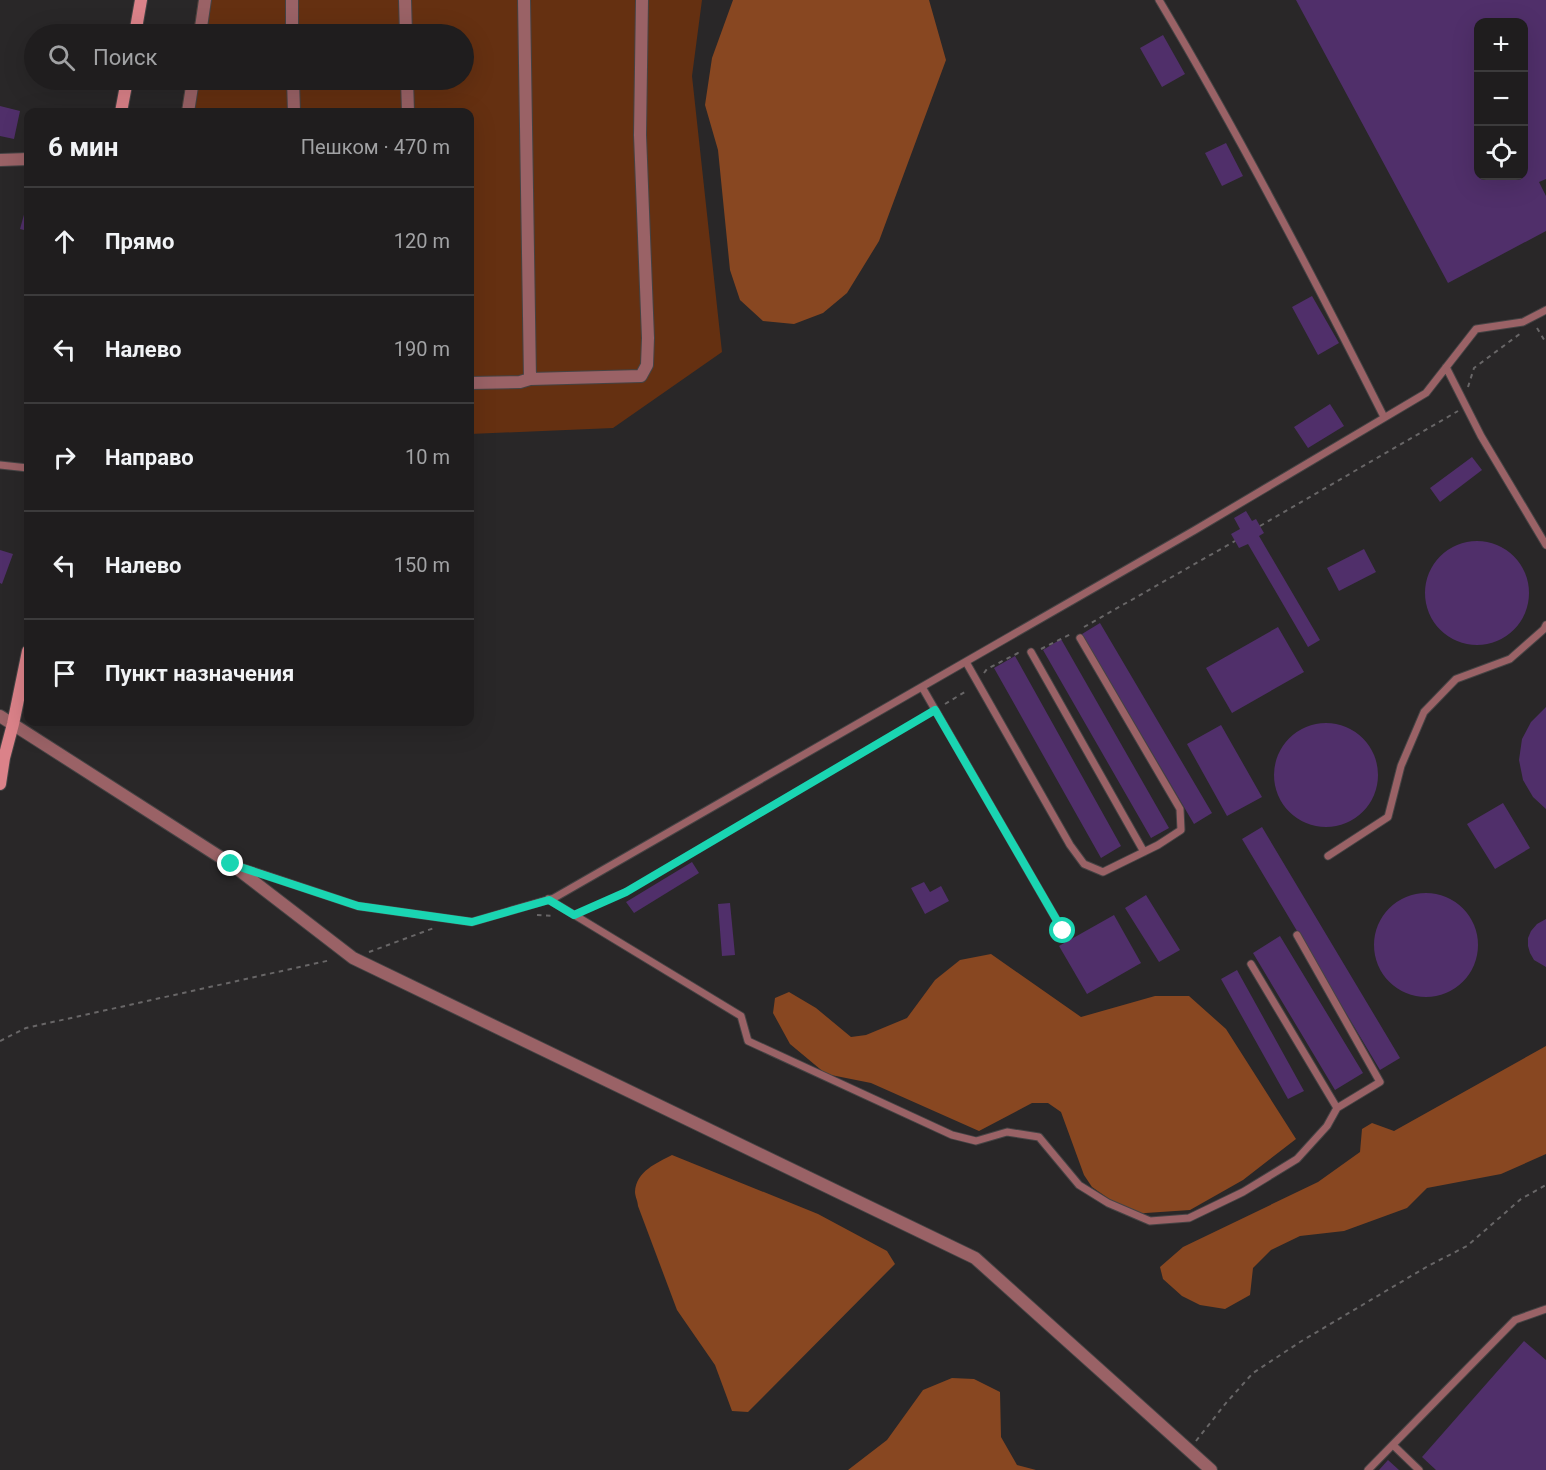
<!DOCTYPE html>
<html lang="ru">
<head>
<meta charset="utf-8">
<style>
	body { margin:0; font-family:Roboto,sans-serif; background:#272627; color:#f1f3f6 }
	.controls { position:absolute; right:18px; top:18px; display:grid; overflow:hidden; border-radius:12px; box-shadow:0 6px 24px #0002 }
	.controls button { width:54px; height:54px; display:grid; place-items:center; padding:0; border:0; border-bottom:2px solid #3c3b3c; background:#1f1d1e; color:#f1f3f6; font:30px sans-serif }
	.stop { position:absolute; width:18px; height:18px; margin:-14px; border:4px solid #1ad5b2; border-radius:50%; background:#fff }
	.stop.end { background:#1ad5b2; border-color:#fff; box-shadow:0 2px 6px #0008 }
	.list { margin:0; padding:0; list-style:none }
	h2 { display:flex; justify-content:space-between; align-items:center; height:78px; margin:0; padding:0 24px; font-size:26px }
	h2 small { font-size:20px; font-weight:400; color:#a1a2a4 }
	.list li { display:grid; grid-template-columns:39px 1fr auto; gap:18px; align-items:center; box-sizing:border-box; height:108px; padding:0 24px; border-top:2px solid #3c3b3c }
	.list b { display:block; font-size:22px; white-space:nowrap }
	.list em { font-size:20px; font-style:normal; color:#a1a2a4 }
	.icon { flex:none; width:33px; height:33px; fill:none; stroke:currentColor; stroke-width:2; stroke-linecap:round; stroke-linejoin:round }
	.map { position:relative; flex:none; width:1546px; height:1470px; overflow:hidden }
	.search { position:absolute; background:#1f1d1e; box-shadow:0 6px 24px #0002; left:24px; top:24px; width:450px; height:66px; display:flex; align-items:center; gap:15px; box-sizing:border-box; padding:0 21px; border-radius:33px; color:#a1a2a4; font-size:22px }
	.panel { position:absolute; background:#1f1d1e; box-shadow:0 6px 24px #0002; left:24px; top:108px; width:450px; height:618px; border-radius:12px }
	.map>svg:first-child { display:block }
	.green { fill:#653011 }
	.forest { fill:#884721 }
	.building { fill:#502f6a; fill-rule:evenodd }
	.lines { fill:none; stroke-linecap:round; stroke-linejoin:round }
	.service-casing { stroke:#454344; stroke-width:9 }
	.minor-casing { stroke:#454344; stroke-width:14 }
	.secondary-casing { stroke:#454344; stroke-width:14 }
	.path { stroke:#686667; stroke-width:2; stroke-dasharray:4.5 4.5; stroke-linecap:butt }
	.service { stroke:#9a6266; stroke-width:7 }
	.minor { stroke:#9a6266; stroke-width:12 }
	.secondary { stroke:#db8289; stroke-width:12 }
	.route { stroke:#1ad5b2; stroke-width:8 }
</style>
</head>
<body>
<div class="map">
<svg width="1546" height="1470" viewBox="0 0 1546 1470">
	<rect width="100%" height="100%" fill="#292728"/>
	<!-- green -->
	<path class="green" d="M198,0H702L692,76L722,352L613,428L470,434V112H181L186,80H464V34H193Z"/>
	<!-- forest -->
	<path class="forest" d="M733,0H929L946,60L879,241L847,293L823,313L794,324L763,321L740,300L730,270L718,150L705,105L712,58Z
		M991,954L1081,1017L1155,996H1189L1226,1029L1296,1139L1243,1180L1190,1210L1131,1214L1092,1187L1084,1175L1061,1112L1048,1103H1032L979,1131L871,1083L826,1074L790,1044L773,1013L775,998L789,992L816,1008L851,1037L866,1035L907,1018L935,980L960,960Z
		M1546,1046V1154L1501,1174L1427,1188L1407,1208L1344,1231L1300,1236L1271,1250L1253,1268L1250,1295L1225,1309L1200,1305L1182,1296L1163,1279L1160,1267L1183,1247L1318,1182L1360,1152L1362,1129L1372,1123L1394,1131Z
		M672,1155L818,1214L887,1251L895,1264L748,1412L732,1411L715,1365L677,1310L638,1206C638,1202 635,1196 635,1192C636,1171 657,1163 672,1155Z
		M952,1378L974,1379L1000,1392L1001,1437L1017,1465L1036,1470H848L887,1440L923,1390Z"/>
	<!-- building -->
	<path class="building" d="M1296,0H1546V179L1539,182L1546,196V231L1448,283ZM1478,22H1524V176H1478Z
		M1163,35L1185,74L1162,87L1140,48Z
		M0,106L20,111L14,139L0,136Z
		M1226,143L1243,176L1222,186L1205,153Z
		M25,211L28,212V231L20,229Z
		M1312,296L1339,343L1318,355L1292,307Z
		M1330,404L1344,426L1308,448L1294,427Z
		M1472,457L1482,470L1440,502L1430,488Z
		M1246,511L1252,521L1256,519L1264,533L1259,536L1320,640L1308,647L1248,544L1239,548L1231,534L1240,529L1234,518Z
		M1425 593a52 52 0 1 1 104 0a52 52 0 1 1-104 0Z
		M1364,549L1376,572L1339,591L1327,568Z
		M0,550L13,554L2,584L0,583Z
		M1100,623L1212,813L1194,824L1082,634Z
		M1278,627L1304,672L1232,713L1206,668Z
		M1061,639L1169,828L1151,838L1043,650Z
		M1015,656L1121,846L1101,858L994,668Z
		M1546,707V809L1533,797L1523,780L1519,760L1522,739L1531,722Z
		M1274 775a52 52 0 1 1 104 0a52 52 0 1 1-104 0Z
		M1221,725L1262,797L1227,816L1187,744Z
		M1503,803L1530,848L1495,869L1467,824Z
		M1262,827L1400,1058L1380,1070L1242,839Z
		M692,862L699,873L634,913L626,902Z
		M924,882L930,892L941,886L949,901L925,914L911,888Z
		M1374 945a52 52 0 1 1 104 0a52 52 0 1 1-104 0Z
		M1146,895L1180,950L1159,962L1125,908Z
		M730,903L735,955L722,956L718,904Z
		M1114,915L1141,963L1087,994L1059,946Z
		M1546,919V967L1534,960L1530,953L1528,946V938L1531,931L1537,924Z
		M1280,936L1363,1073L1335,1090L1253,953Z
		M1237,970L1304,1091L1288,1099L1221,979Z
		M1524,1341L1546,1360V1470H1436L1422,1457Z
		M1388,1460L1399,1470H1379Z"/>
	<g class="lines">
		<defs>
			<path id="service" d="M1159,0C1240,136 1313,276 1384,417
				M1446,367L1481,436L1546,545
				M0,465L28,468
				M1031,652L1144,852
				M966,662L1070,845L1084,864L1103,872L1158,845L1181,830L1180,809L1080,638
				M922,687L1063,931
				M1328,856L1388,817L1401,766L1424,712L1456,679L1510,659L1544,629L1546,625
				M241,867L358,906L472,922L554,898L1195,530L1426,393L1476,329L1523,322L1546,310
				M548,899L741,1016L748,1041L952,1135L976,1141L1007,1132L1039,1137L1079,1185L1108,1203L1150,1221L1189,1218L1243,1192L1297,1159L1327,1126L1337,1108L1251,964
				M1297,935L1380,1082L1337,1108
				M1393,1445L1419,1470
				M1368,1470L1515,1320L1546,1309"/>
			<path id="minor" d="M292,0V34
				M405,0L406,34
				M524,0L530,379
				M200,34L205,0
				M293,80L294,112
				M407,80L408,112
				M188,112L193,80
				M0,160L28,159
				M470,383L520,382L530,379L641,376L647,365L648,338L640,135L642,0
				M0,716L231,864L353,958L975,1258L1211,1470"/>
			<path id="secondary" d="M135,34L141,0
				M121,112L127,80
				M0,784L4,758L13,724L28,651"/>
		</defs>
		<!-- service casing -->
		<use href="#service" class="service-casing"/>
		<!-- minor casing -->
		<use href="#minor" class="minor-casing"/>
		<!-- secondary casing -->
		<use href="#secondary" class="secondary-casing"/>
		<!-- path -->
		<path class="path" d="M1537,328L1546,343
			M1468,387L1474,368L1521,333
			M1260,526L1458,411
			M1084,627L1235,541
			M1041,649L1071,634
			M984,673L987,669L1018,653H1021
			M945,704L968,690
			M586,910L626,893L927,715
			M537,915L555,916
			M369,952L434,928
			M0,1041L26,1028L331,960
			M1196,1441L1226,1403L1253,1373L1300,1342L1428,1266L1467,1246L1521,1199L1546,1185"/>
		<!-- service -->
		<use href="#service" class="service"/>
		<!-- minor -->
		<use href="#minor" class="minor"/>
		<!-- secondary -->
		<use href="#secondary" class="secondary"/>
	</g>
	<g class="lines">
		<!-- route -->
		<path class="route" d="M231,864L358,906L472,922L549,900L574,915L626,892L935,710L1063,931"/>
	</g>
</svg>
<div class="controls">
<button>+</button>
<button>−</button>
<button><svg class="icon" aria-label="locate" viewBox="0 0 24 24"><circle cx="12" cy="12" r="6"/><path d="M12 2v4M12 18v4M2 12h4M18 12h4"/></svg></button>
</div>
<div class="stop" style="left:1063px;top:931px"></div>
<div class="stop end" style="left:231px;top:864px"></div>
<div class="search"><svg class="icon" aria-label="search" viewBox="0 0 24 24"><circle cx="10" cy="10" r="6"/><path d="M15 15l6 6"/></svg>Поиск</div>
<section class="panel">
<h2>6 мин<small>Пешком · 470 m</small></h2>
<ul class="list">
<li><svg class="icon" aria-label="ahead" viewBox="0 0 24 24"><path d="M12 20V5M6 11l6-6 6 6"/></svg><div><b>Прямо</b></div><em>120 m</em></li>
<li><svg class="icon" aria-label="left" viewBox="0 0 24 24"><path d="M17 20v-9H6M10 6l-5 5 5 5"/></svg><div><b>Налево</b></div><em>190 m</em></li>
<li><svg class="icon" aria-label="right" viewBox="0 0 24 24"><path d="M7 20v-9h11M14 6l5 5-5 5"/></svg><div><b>Направо</b></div><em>10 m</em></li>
<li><svg class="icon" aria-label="left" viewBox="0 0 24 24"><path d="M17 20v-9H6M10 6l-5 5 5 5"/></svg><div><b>Налево</b></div><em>150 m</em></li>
<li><svg class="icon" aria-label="arrive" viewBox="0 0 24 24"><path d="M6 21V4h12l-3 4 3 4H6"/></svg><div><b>Пункт назначения</b></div></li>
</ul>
</section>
</div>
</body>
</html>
